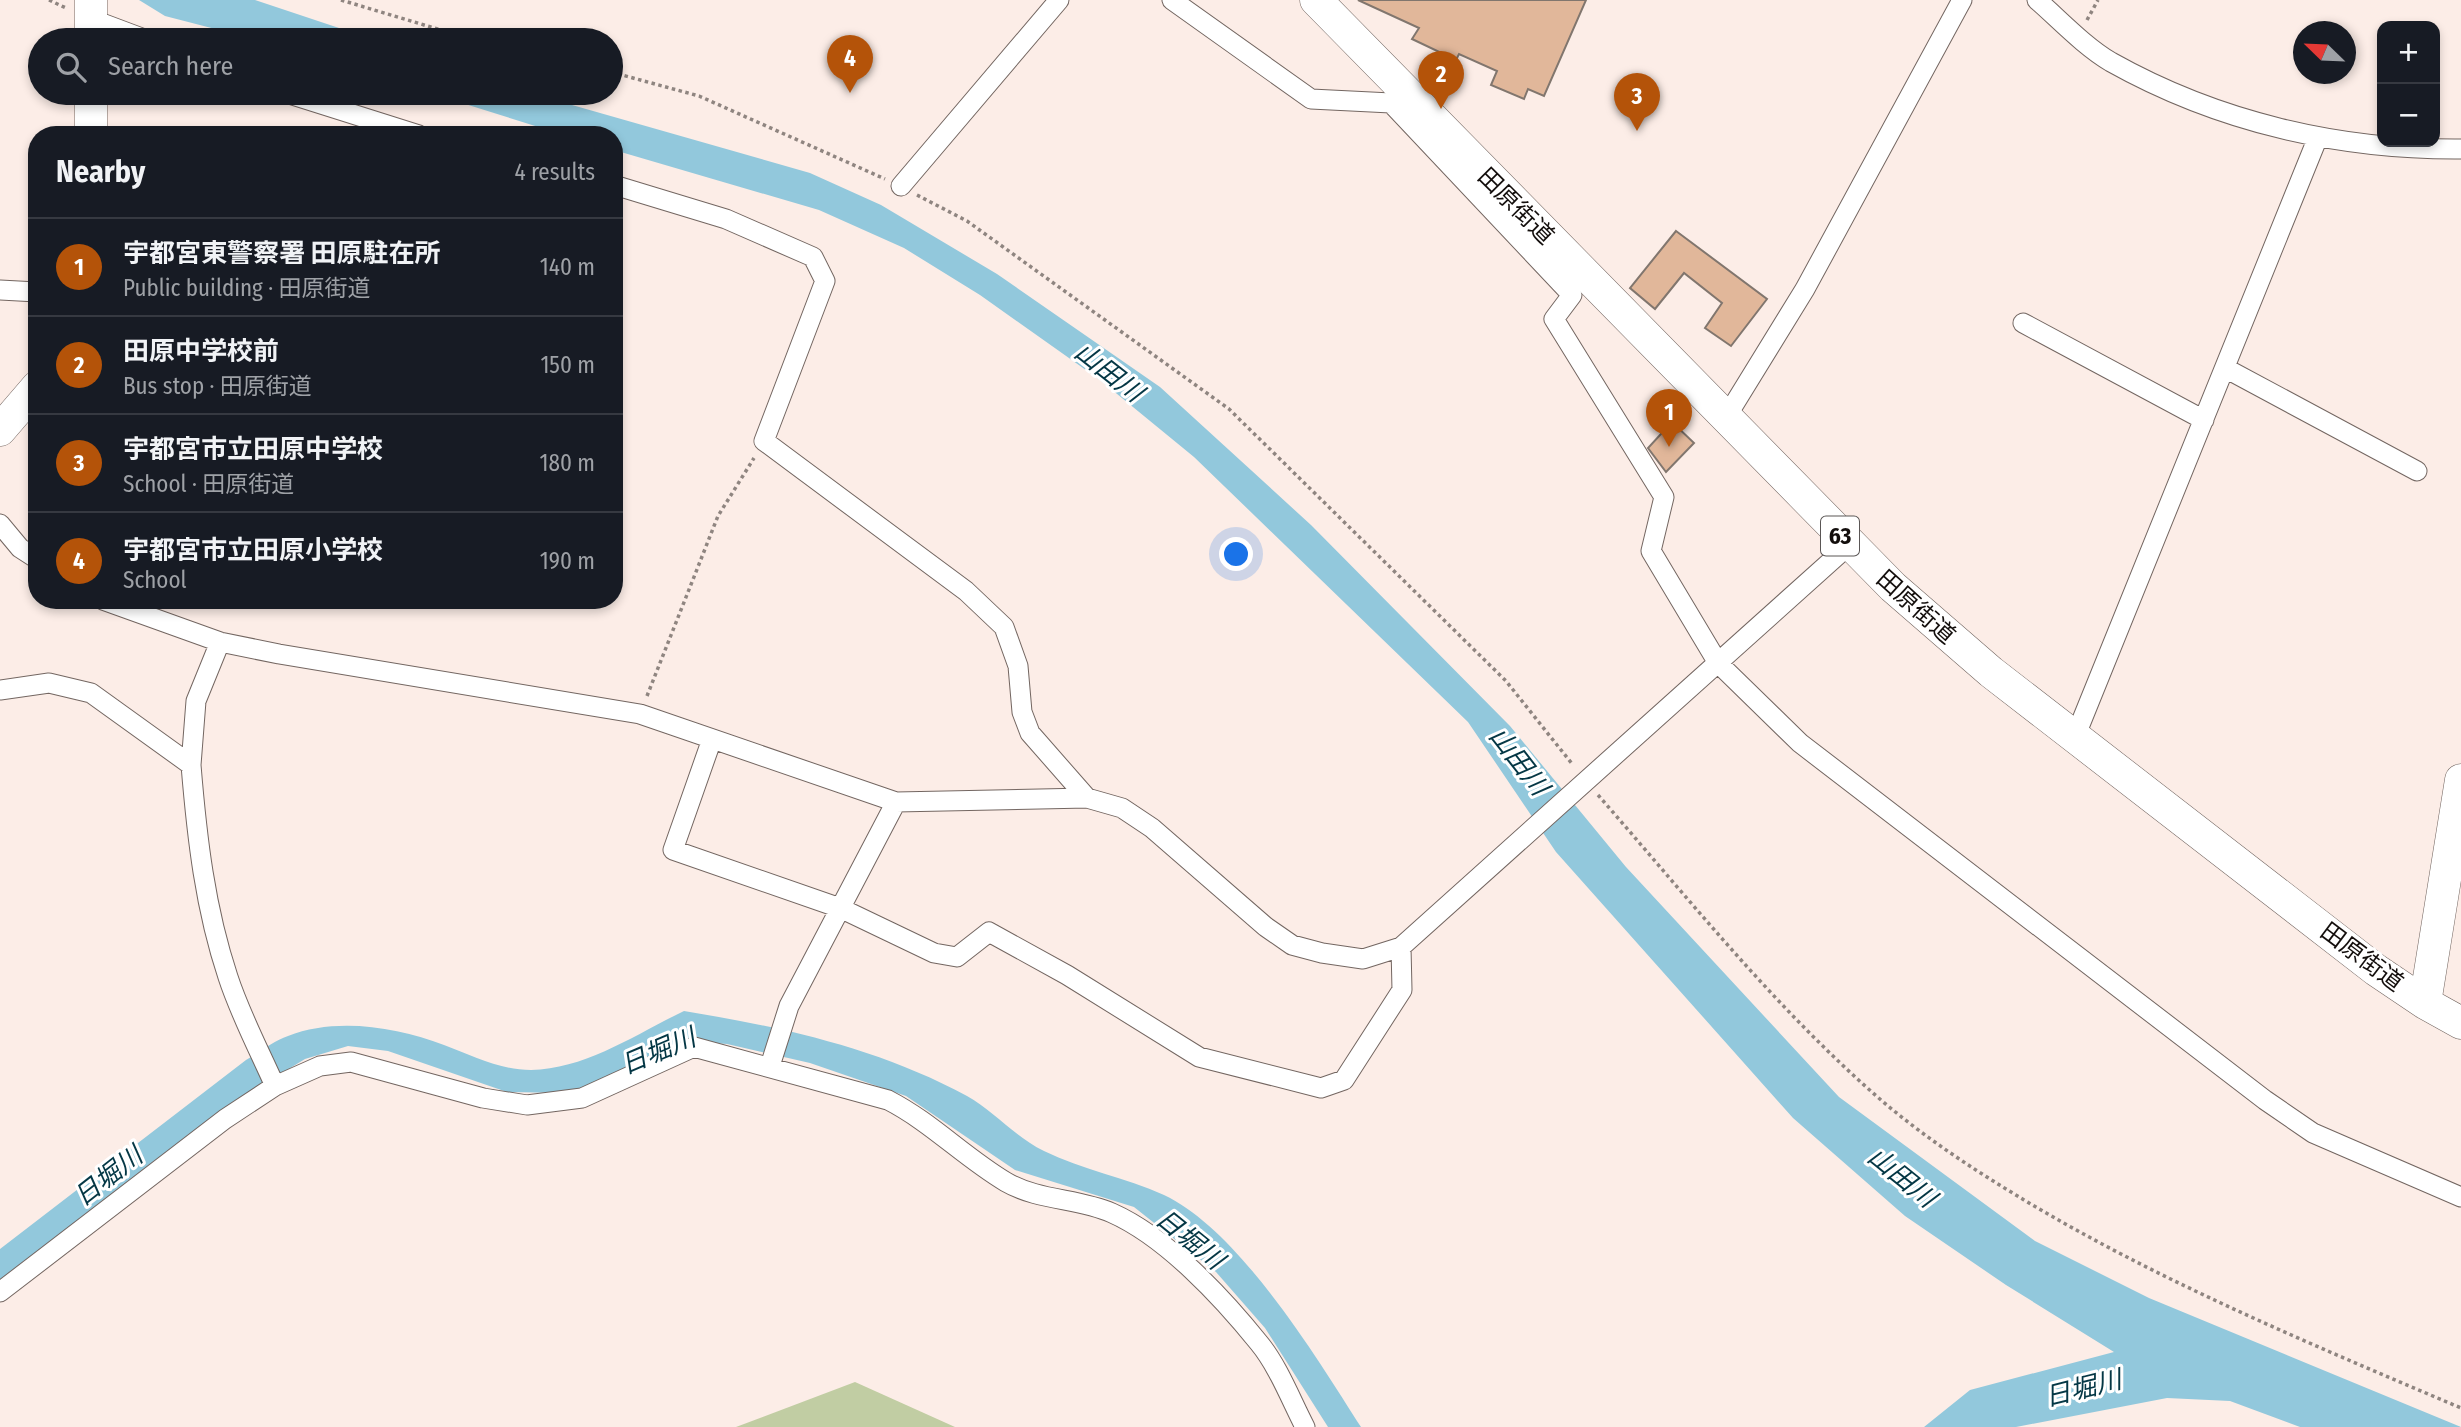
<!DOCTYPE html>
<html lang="en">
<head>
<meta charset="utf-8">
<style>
	body { margin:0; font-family:"Fira Sans Condensed","Noto Sans JP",sans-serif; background:#242831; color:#f1f3f6 }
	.controls { position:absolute; right:21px; top:21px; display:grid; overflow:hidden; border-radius:14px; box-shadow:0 4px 10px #0003 }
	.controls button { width:63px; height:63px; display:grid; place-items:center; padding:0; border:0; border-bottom:2px solid #363941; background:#171b24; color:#f1f3f6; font:35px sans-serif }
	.compass { position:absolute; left:2293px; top:21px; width:63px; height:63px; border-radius:50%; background:#171b24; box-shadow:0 4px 10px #0003; rotate:293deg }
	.you { position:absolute; left:1237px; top:555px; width:24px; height:24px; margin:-18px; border:5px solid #fff; border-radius:50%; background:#1a73e8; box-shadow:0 0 0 10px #1a73e833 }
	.badge { display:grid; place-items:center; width:46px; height:46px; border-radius:50%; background:#b45309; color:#fff; font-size:23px; font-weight:700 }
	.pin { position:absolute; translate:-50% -58px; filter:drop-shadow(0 2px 4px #0008) }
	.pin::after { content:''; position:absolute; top:37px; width:24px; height:21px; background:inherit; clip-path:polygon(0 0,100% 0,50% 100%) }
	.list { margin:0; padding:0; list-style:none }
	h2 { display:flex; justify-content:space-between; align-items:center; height:91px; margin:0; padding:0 28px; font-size:30px }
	h2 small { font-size:23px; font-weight:400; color:#9ea1a6 }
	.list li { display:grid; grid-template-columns:46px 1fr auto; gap:21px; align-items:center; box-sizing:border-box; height:98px; padding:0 28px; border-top:2px solid #363941 }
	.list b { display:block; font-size:26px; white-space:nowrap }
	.list p { margin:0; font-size:23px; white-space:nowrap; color:#9ea1a6 }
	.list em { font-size:23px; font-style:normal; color:#9ea1a6 }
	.icon { flex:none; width:38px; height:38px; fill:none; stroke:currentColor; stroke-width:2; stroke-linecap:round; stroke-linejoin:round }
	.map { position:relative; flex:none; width:2461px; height:1427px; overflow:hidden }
	.search { position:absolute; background:#171b24; box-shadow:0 4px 10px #0003; left:28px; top:28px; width:595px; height:77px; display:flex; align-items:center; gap:18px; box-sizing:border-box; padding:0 24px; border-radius:38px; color:#9ea1a6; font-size:26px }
	.panel { position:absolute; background:#171b24; box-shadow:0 4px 10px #0003; left:28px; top:126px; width:595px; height:483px; border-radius:28px }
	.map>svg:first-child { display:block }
	.green { fill:#c1cda3 }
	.water { fill:#92c8dc }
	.building { fill:#e1b79a; stroke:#81766e; stroke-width:2 }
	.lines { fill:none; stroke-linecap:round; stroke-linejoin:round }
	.street-casing { stroke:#736661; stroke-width:21 }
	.primary-casing { stroke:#736661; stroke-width:33 }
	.path { stroke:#8f8580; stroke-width:3.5; stroke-dasharray:3.5 3.5; stroke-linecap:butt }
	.street { stroke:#fff; stroke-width:19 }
	.primary { stroke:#fff; stroke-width:32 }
	.labels { text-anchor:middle; stroke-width:6; stroke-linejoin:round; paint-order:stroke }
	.shield { fill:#fff; stroke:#5a5655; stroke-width:2 }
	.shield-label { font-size:23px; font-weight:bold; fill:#130e0c }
	.street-label { font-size:24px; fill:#130e0c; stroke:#fff }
	.water-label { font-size:26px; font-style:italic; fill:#043745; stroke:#fff }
</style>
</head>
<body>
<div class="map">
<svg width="2461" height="1427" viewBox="0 0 2461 1427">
	<rect width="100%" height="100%" fill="#fcede7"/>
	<!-- green -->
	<path class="green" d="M855,1382L955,1427H736Z"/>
	<!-- water -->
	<path class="water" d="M139,0H255L375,40H258L165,16Z
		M430,93H530L810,173L881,205L997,274L1160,387L1311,525L1510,726L1626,867L1839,1097L2035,1241L2149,1298L2461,1427H2300L2230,1401L2167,1398L2016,1427H1924L1970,1390L2114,1352L2006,1285L1905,1216L1793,1118L1556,852L1468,722L1194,457L1100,380L980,295L904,248L819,210L614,150V135H564Z
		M684,1011C782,1027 878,1048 967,1096C994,1111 1016,1138 1044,1151C1082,1170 1125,1177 1164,1195C1239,1230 1317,1358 1361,1427H1328L1265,1328L1216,1272L1134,1207L1015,1170L906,1096L810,1063L727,1044L683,1041L610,1084L564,1093L507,1092L388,1051L348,1046L305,1059L234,1102L0,1280V1249L246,1060C260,1052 273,1041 288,1036C336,1017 397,1027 444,1045C473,1056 500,1070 531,1070C586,1069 636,1034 684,1011Z"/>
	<!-- building -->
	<path class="building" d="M1358,0H1586L1544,96L1528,89L1524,99L1491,85L1497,71L1459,54L1456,60L1412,39L1419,28Z
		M1676,231L1767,299L1731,346L1705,328L1722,303L1684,273L1655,309L1630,288Z
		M1672,422L1694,443L1666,472L1648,448Z"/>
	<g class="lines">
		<defs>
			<path id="street" d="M1172,0L1311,99L1391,103L1572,295L1554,319L1664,497L1651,551L1718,663L1800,743L2265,1100L2313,1133L2461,1197
				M2037,0C2060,20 2084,46 2111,62C2218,122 2339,150 2461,149
				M91,19L147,40
				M286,93L419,135
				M614,185L726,219L813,257L825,281L764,441L966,591L1004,627L1018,666L1022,712L1030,733L1087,798
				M901,186L1059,0
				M0,290L37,292
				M2023,323L2204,420
				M2225,368L2417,471
				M1725,419L1805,289L1962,0
				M0,524L20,548L37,559
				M103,600L220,642L279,654L640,714L896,802L1087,798L1122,808L1152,828L1266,927L1292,945L1322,953L1363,959L1401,947L1849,545
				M0,690L49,683L91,693L191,765C197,838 205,908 228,977C240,1014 259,1050 275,1086L225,1119L0,1292
				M2075,737L2318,137
				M712,739L673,850L840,908L934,953L957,957L989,932L1067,975L1199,1057L1321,1088L1344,1080L1402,990L1401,947
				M191,765L196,701L220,642
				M770,1066L789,1006L896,802
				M275,1086L320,1066L351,1062L483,1098L527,1105L582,1098L694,1047L888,1100C931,1122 964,1157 1006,1182C1039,1201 1078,1198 1112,1213C1166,1237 1222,1297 1259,1343C1278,1366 1291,1400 1305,1427"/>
			<path id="primary" d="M91,0V40
				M1316,0L1893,587L1991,672L2376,970L2425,1003L2461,1023
				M91,135V93
				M0,430L37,387
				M2425,1003L2461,780"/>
		</defs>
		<!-- street casing -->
		<use href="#street" class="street-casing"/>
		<!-- primary casing -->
		<use href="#primary" class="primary-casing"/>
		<!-- path -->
		<path class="path" d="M49,0L66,8
			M341,0L474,40
			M2087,20L2098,0
			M611,72L699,96L885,179
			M917,195L967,221L1229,409L1506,681L1573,765
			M647,696L718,516L754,458
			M1598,795C1689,899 1776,1009 1881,1100C1930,1142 1985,1177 2041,1210C2175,1288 2318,1347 2461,1408"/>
		<!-- street -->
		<use href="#street" class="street"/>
		<!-- primary -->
		<use href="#primary" class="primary"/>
	</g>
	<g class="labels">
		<!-- shield labels -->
		<rect class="shield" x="1821" y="516.5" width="38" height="39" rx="5"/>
		<g class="shield-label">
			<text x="1840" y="544">63</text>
		</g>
		<!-- street labels -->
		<g class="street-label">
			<text transform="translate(1516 206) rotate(45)" y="8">田原街道</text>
			<text transform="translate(1916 607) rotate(42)" y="8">田原街道</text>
			<text transform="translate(2362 957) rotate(37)" y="8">田原街道</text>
		</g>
		<!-- water labels -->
		<g class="water-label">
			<text transform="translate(1109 372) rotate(38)" y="9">山田川</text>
			<text transform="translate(1519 761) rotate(52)" y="9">山田川</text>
			<text transform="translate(658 1051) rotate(-23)" y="9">日堀川</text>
			<text transform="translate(108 1176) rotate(-38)" y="9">日堀川</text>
			<text transform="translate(1902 1177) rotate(39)" y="9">山田川</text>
			<text transform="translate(1190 1239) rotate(39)" y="9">日堀川</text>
			<text transform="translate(2083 1388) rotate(-14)" y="9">日堀川</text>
		</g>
	</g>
</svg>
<div class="controls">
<button>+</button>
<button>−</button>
</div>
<svg class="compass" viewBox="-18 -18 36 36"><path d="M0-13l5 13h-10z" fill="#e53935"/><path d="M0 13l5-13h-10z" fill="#9ea1a6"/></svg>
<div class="you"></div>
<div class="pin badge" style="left:1669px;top:447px">1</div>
<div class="pin badge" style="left:1441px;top:109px">2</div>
<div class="pin badge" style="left:1637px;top:131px">3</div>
<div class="pin badge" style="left:850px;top:93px">4</div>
<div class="search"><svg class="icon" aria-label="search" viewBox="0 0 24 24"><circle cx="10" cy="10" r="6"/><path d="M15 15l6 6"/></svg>Search here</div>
<section class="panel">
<h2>Nearby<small>4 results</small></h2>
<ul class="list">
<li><span class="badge">1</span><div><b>宇都宮東警察署 田原駐在所</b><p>Public building · 田原街道</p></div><em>140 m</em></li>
<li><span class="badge">2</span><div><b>田原中学校前</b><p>Bus stop · 田原街道</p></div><em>150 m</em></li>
<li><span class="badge">3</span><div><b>宇都宮市立田原中学校</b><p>School · 田原街道</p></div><em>180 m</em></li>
<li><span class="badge">4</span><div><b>宇都宮市立田原小学校</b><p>School</p></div><em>190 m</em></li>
</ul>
</section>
</div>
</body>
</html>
